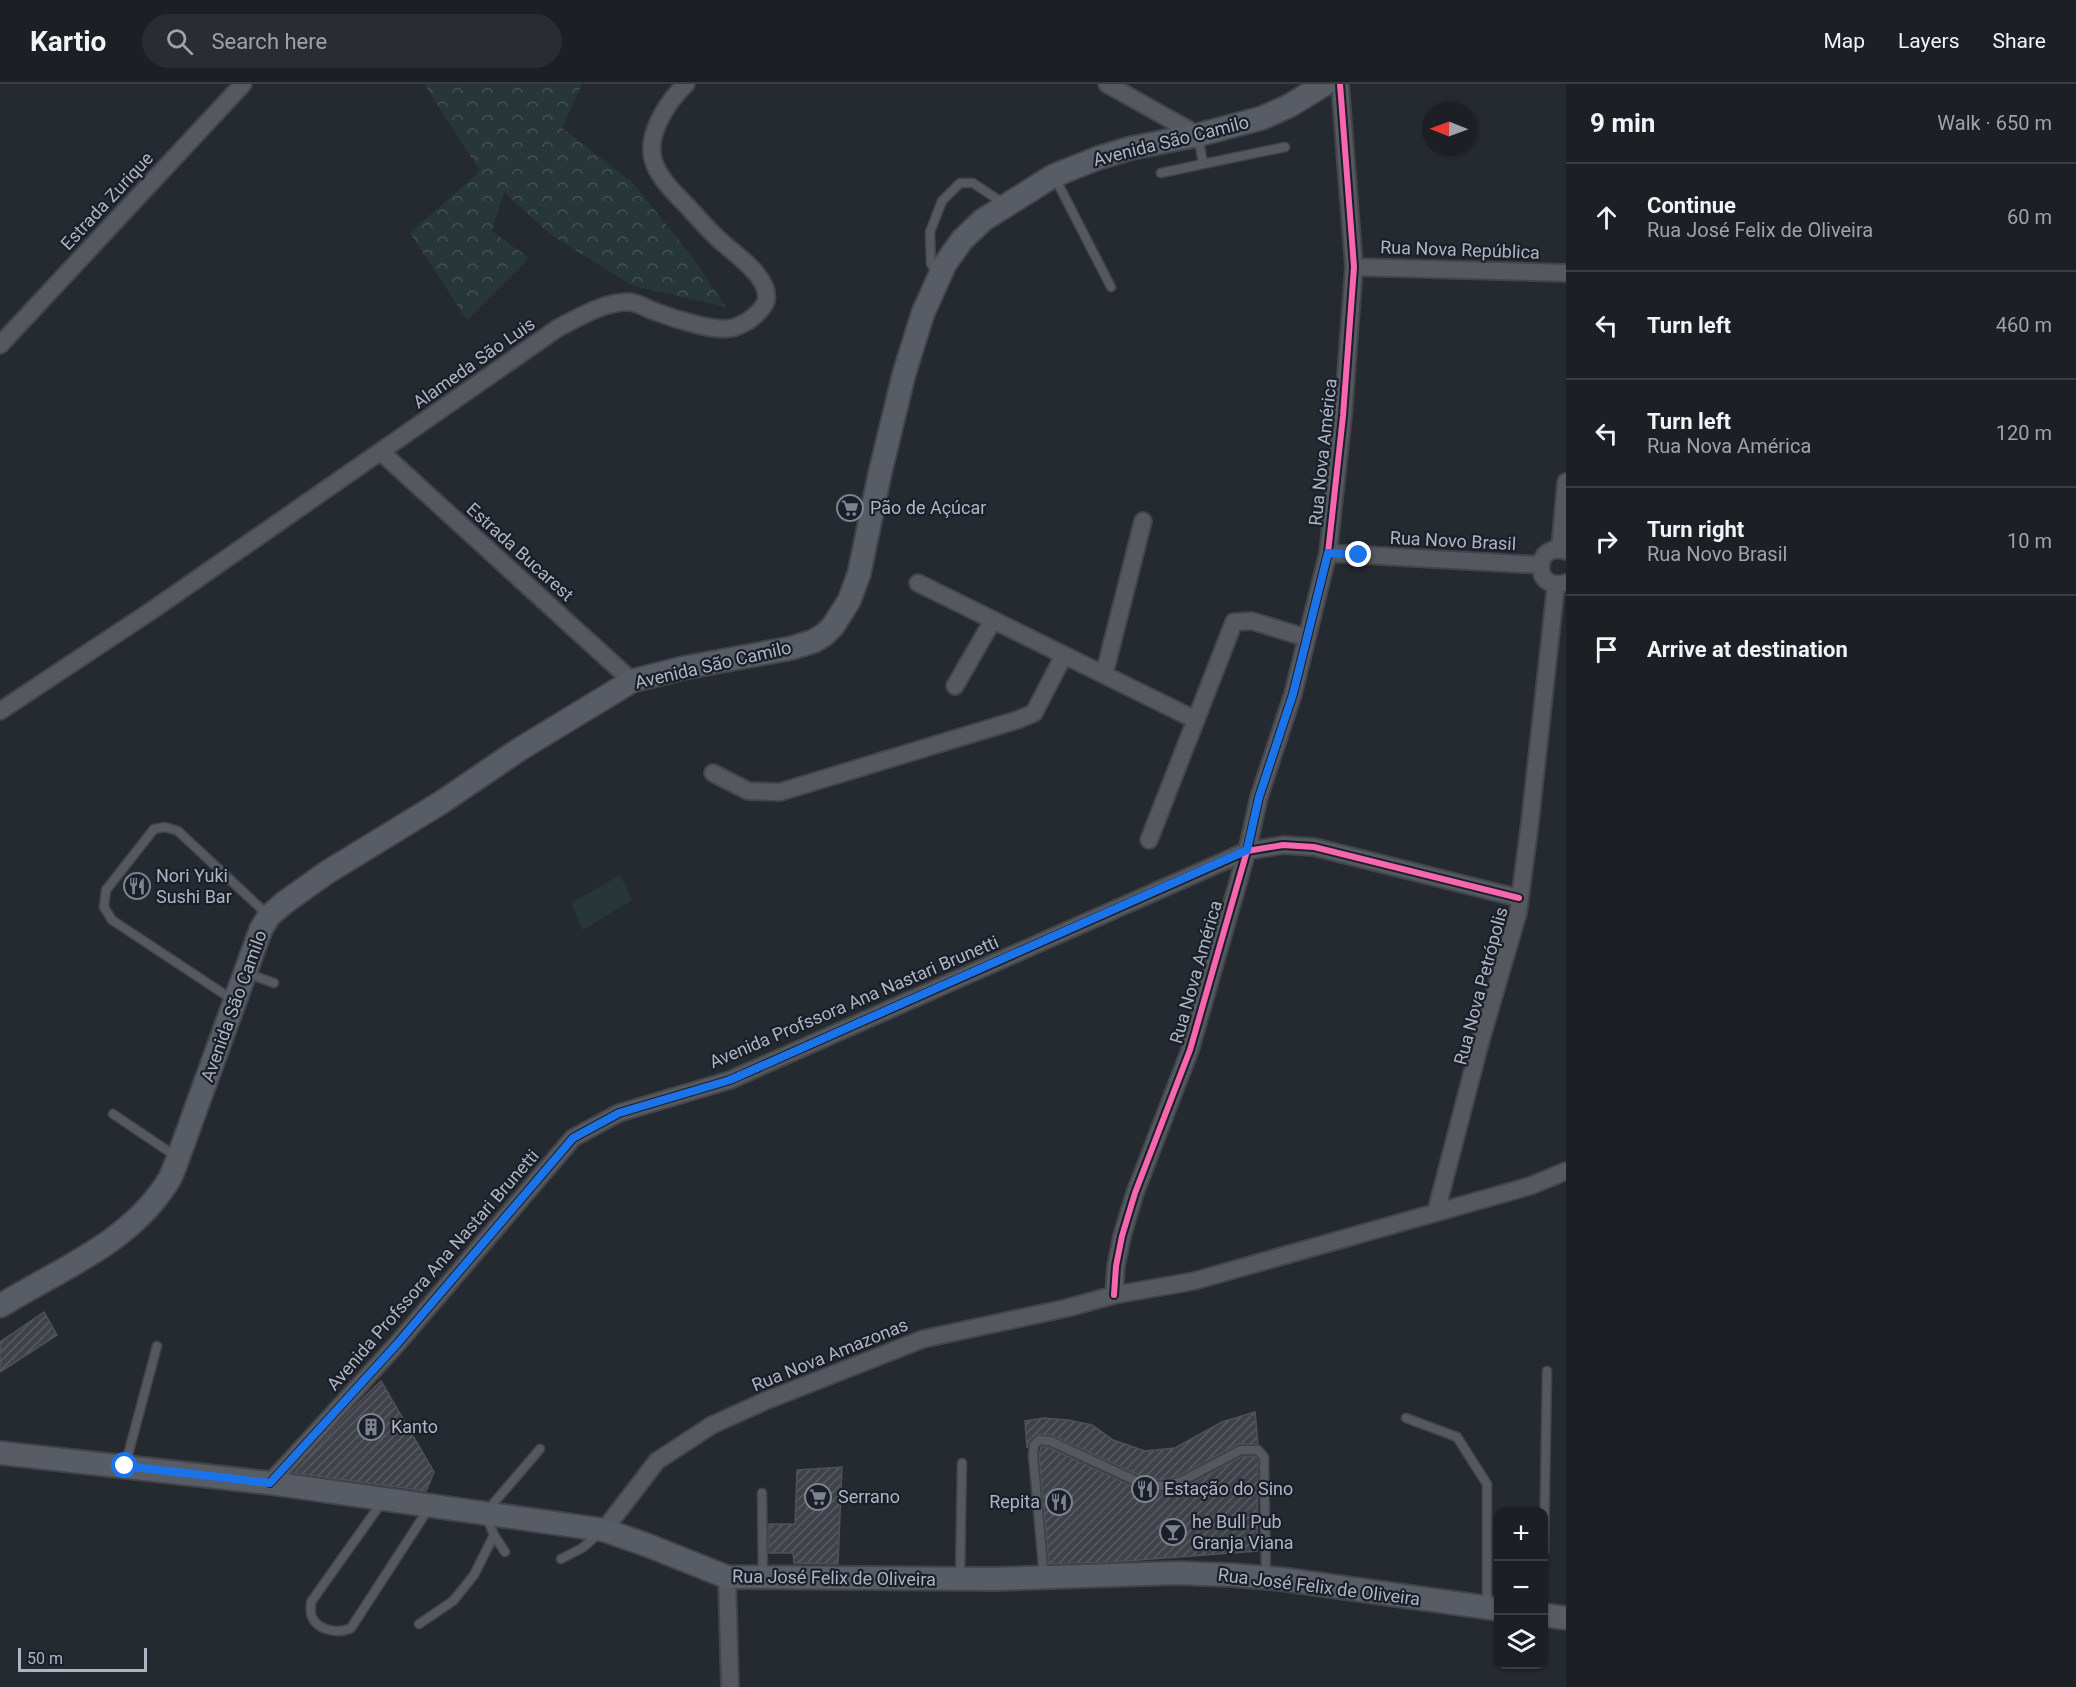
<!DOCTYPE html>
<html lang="en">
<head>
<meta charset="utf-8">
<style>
	body { margin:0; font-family:Roboto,sans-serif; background:#292c31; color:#f1f3f6 }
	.controls { position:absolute; right:18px; bottom:18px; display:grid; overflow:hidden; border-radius:12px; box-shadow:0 2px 4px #0004 }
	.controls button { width:54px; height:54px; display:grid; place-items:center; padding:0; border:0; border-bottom:2px solid #3a3d41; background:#1c1f24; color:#f1f3f6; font:30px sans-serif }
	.compass { position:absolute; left:1422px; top:18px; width:54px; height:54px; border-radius:50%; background:#1c1f24; box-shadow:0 2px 4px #0004; rotate:271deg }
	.scale { position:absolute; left:18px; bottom:15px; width:129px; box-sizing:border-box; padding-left:6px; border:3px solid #aeb5c2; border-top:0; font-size:16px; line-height:21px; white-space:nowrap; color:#aeb5c2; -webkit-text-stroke:4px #1a1f2a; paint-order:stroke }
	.stop { position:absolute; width:18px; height:18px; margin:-14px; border:4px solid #1a73e8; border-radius:50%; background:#fff }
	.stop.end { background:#1a73e8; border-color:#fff; box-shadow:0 2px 6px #0008 }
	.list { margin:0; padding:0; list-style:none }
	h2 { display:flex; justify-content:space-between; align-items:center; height:78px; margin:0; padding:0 24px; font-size:26px }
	h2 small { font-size:20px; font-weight:400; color:#a0a2a6 }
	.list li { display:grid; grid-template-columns:39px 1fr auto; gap:18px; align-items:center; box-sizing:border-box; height:108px; padding:0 24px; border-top:2px solid #3a3d41 }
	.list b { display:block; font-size:22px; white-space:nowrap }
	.list p { margin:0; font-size:20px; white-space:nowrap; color:#a0a2a6 }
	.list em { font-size:20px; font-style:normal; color:#a0a2a6 }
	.icon { flex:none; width:33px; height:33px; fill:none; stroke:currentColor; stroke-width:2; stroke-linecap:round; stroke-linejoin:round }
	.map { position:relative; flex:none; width:1566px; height:1603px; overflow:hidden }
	header { display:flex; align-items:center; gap:36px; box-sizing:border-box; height:84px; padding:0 30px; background:#1c1f24; border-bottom:2px solid #3a3d41 }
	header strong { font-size:28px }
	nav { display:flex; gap:33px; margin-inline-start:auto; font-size:21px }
	.search { width:420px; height:54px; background:#292c31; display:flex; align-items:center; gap:15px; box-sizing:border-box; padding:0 21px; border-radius:33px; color:#a0a2a6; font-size:22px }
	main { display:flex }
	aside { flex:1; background:#1c1f24 }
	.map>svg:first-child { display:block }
	.forest { fill:url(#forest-crowns) }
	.pitch { fill:#273639 }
	.building { fill:url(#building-hatch); stroke:#4d5158; stroke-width:1.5 }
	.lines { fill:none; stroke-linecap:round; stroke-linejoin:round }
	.lane-casing { stroke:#414449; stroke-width:11 }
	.street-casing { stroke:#414449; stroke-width:20 }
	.secondary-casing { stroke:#414449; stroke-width:26 }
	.lane { stroke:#55585e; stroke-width:8 }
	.street { stroke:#55585e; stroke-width:16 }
	.secondary { stroke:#585c64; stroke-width:22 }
	.cycleway-casing { stroke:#1a1f2a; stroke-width:10 }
	.cycleway { stroke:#f766af; stroke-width:6 }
	.route { stroke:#1a73e8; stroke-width:8 }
	.labels { text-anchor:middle; stroke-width:4.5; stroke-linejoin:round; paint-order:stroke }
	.street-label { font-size:18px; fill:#aeb5c2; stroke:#1a1f2a }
	.poi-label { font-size:18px; fill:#aeb5c2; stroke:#1a1f2a; text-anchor:start }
</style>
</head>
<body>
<header>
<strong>Kartio</strong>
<div class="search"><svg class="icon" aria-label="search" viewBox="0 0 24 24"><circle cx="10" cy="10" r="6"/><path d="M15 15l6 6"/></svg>Search here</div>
<nav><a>Map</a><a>Layers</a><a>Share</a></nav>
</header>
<main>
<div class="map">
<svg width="1566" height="1603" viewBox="0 0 1566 1603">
	<defs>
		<pattern id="forest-crowns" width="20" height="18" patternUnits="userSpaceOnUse" patternTransform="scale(1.5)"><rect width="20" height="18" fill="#273639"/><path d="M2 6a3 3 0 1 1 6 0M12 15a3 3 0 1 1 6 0" fill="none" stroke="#445154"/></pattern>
		<pattern id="building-hatch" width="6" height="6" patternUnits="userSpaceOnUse" patternTransform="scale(1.5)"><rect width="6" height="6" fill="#3f4349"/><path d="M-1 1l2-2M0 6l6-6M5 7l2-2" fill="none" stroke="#585c62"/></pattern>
	</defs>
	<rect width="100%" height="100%" fill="#252930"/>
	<!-- forest -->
	<path class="forest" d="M424,0H582L562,44L633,99L693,174L726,223L633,202L551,151L504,108L492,147L529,174L467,236L410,149L480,87Z"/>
	<!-- pitch -->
	<path class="pitch" d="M620,791L632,816L583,846L571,819Z"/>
	<!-- building -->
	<path class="building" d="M44,1228L57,1251L0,1288V1258Z
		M381,1297L434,1388L426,1407L294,1389L347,1330Z
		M1255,1328L1258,1360H1239L1178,1392L1163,1396L1147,1395L1051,1351L1036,1350L1029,1357L1027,1364L1025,1337L1044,1334L1068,1336L1092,1341L1113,1356L1145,1367L1175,1364L1222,1338Z
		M1041,1363H1048L1142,1407L1164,1408L1183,1404L1243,1372H1255L1258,1375L1257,1467L1112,1478L1049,1480L1039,1371Z
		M842,1383L838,1480L794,1479L793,1469H769V1440H795L797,1386Z"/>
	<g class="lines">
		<defs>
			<path id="lane" d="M1198,51L1203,80L1285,63
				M1161,89L1203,80
				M1054,92L1111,203
				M939,190L931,180L930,148L942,117L960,99H973L1006,121
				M246,889L274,899
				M233,916L112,836L104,823L106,806L154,745L165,743L178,747L269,832
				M113,1030L177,1073
				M1406,1334L1457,1353L1487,1400V1523
				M125,1382L157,1262
				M762,1409L763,1493
				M382,1418L311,1518C311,1523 310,1529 312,1533C318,1547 339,1550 351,1544L429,1424
				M1544,1467L1547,1287
				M505,1468L494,1451L485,1429L540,1365
				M561,1475L582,1464L600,1449
				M960,1492L962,1379
				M1044,1493L1033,1371L1034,1361L1039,1356L1050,1357L1145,1401L1164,1402L1180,1398L1241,1366H1258L1264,1373L1266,1493
				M419,1540L453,1517L474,1491L494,1451"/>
			<path id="street" d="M1107,0L1198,51
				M1354,183L1566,189
				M0,261L243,0
				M381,368L632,597
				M1560,465L1566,398
				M1328,469L1540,481
				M918,499L1196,636
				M1565,499C1532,509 1533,456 1566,467
				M1104,591L1143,437
				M955,602L993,536
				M0,627L154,525L558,244C580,233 605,217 630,218C639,219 647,225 656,228C672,234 715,248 731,244C737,243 742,240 748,237C755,232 763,225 766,217C771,195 738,172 724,160C711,149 700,136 689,124C677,111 662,98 655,81C643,54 667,18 686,0
				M713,689L748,707L780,708L1017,636L1034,629L1064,571
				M1149,756L1234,538L1252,537L1307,554
				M1436,1128L1480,959L1518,829L1530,738L1556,501
				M1114,1211L1116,1182L1122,1152L1135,1109L1190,966L1247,767L1259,713L1293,610L1328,469L1343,332L1354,183L1340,0
				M270,1399L397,1260L573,1054L619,1029L730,996L1247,767L1283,761L1314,763L1519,814
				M604,1446L657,1377L712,1341L765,1317L923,1255L1067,1224L1114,1211L1194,1197L1530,1102L1566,1087
				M727,1493L730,1603"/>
			<path id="secondary" d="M0,1222C58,1186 128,1160 167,1099C172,1092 175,1082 178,1074L261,845L269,832L284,819L326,789L442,718L520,665L632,597L683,584L792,564L814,557L824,551L833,542L849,517L859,490L880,389L904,290L923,229L945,180L962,156L983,136L1053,92L1098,74L1131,64L1198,51L1262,34L1289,22L1325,0
				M0,1369L270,1399L604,1446L647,1461L727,1493L995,1495L1177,1489L1232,1491L1281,1495L1498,1525
				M1544,1531L1566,1534"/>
		</defs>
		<!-- lane casing -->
		<use href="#lane" class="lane-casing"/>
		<!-- street casing -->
		<use href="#street" class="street-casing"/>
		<!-- secondary casing -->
		<use href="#secondary" class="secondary-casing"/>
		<!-- lane -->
		<use href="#lane" class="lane"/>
		<!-- street -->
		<use href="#street" class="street"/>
		<!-- secondary -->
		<use href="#secondary" class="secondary"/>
		<defs>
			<path id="cycleway" d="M1114,1211L1116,1182L1122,1152L1135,1109L1190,966L1247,767L1259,713L1293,610L1328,469L1343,332L1354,183L1340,0
				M270,1399L397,1260L573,1054L619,1029L730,996L1247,767L1283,761L1314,763L1519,814"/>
		</defs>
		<!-- cycleway casing -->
		<use href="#cycleway" class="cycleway-casing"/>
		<!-- cycleway -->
		<use href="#cycleway" class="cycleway"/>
	</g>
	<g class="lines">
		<!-- route -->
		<path class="route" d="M125,1382L270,1399L397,1260L573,1054L619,1029L730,996L1247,766L1259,713L1293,610L1328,469L1359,471"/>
	</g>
	<!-- icons -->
	<defs>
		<symbol id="supermarket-ring" viewBox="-11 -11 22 22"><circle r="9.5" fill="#1a1f2a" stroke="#7e848f" stroke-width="1.5"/><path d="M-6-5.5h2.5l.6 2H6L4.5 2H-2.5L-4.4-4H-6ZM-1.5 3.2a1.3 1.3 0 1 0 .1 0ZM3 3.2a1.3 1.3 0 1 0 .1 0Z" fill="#7e848f"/></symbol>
		<symbol id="restaurant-ring" viewBox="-11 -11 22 22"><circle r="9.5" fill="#1a1f2a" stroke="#7e848f" stroke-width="1.5"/><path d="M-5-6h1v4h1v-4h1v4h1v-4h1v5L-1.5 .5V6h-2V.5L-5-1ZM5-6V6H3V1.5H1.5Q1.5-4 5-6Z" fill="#7e848f"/></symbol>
		<symbol id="building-ring" viewBox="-11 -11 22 22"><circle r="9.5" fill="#1a1f2a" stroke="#7e848f" stroke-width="1.5"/><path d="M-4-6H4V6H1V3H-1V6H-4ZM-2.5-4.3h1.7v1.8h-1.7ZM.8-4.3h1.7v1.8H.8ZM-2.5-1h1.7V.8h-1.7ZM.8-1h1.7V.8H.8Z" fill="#7e848f"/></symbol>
		<symbol id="bar-ring" viewBox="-11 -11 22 22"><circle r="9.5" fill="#1a1f2a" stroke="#7e848f" stroke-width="1.5"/><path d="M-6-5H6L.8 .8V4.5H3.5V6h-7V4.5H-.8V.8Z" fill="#7e848f"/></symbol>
	</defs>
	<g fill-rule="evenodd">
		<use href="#supermarket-ring" x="835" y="409" width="30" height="30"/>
		<use href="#restaurant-ring" x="122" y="787" width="30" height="30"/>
		<use href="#building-ring" x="356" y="1328" width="30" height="30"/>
		<use href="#restaurant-ring" x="1130" y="1390" width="30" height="30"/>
		<use href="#supermarket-ring" x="803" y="1398" width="30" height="30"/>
		<use href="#restaurant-ring" x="1044" y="1403" width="30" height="30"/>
		<use href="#bar-ring" x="1158" y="1433" width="30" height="30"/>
	</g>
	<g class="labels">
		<!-- street labels -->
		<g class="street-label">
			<text transform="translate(1171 57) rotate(-14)" y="6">Avenida São Camilo</text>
			<text transform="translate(107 117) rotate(-47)" y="6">Estrada Zurique</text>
			<text transform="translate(1460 166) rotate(2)" y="6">Rua Nova República</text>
			<text transform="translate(474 279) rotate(-35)" y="6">Alameda São Luis</text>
			<text transform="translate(1323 368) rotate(-84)" y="6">Rua Nova América</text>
			<text transform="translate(1453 457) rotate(3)" y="6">Rua Novo Brasil</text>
			<text transform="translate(520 468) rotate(42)" y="6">Estrada Bucarest</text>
			<text transform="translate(713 581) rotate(-13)" y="6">Avenida São Camilo</text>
			<text transform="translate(1196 888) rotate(-74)" y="6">Rua Nova América</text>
			<text transform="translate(1481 902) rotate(-75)" y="6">Rua Nova Petrópolis</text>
			<text transform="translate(854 918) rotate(-23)" y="6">Avenida Profssora Ana Nastari Brunetti</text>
			<text transform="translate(234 922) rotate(-70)" y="6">Avenida São Camilo</text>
			<text transform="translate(433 1186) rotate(-49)" y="6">Avenida Profssora Ana Nastari Brunetti</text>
			<text transform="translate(830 1271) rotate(-22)" y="6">Rua Nova Amazonas</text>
			<text transform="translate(834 1494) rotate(1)" y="6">Rua José Felix de Oliveira</text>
			<text transform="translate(1319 1503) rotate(7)" y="6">Rua José Felix de Oliveira</text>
		</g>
		<!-- poi labels -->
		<g class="poi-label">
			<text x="870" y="430">Pão de Açúcar</text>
			<text x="156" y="798">Nori Yuki<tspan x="156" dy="21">Sushi Bar</tspan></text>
			<text x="391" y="1349">Kanto</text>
			<text x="1164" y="1411">Estação do Sino</text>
			<text x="838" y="1419">Serrano</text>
			<text x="1040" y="1424" text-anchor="end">Repita</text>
			<text x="1192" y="1444">he Bull Pub<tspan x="1192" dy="21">Granja Viana</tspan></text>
		</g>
	</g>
</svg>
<div class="controls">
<button>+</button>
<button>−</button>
<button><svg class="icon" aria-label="layers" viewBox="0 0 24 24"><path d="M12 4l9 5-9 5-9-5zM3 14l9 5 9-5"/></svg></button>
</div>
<svg class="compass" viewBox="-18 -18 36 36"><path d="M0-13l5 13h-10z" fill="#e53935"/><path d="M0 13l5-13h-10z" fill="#a0a2a6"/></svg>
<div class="scale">50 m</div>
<div class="stop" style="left:125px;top:1382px"></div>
<div class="stop end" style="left:1359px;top:471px"></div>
</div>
<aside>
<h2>9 min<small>Walk · 650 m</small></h2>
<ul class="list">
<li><svg class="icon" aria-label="ahead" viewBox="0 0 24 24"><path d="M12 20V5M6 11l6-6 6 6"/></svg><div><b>Continue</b><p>Rua José Felix de Oliveira</p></div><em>60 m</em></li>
<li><svg class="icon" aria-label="left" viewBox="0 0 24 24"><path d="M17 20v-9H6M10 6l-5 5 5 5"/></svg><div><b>Turn left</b></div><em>460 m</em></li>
<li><svg class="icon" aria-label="left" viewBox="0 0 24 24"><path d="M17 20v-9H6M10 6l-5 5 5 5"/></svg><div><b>Turn left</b><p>Rua Nova América</p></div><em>120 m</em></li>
<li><svg class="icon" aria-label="right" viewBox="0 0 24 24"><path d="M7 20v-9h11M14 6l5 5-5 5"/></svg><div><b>Turn right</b><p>Rua Novo Brasil</p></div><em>10 m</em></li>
<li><svg class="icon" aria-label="arrive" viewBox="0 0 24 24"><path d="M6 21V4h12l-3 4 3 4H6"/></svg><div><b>Arrive at destination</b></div></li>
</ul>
</aside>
</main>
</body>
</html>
